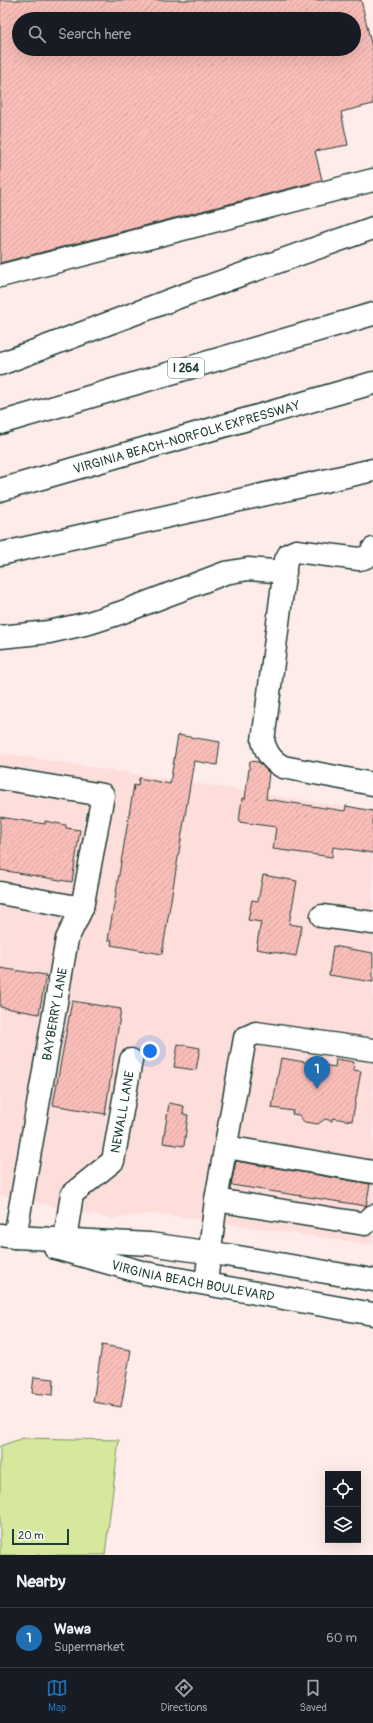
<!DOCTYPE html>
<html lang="en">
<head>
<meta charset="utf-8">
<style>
	body { margin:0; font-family:Pangolin,sans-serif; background:#242831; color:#f1f3f6 }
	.controls { position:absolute; right:12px; bottom:12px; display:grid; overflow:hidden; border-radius:0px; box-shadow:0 4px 16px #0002 }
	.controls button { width:36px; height:36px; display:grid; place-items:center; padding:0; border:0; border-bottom:1px solid #363941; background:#171b24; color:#f1f3f6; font:20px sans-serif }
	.scale { position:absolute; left:12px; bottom:10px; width:57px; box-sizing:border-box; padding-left:4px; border:2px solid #1f3d34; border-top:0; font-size:11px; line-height:14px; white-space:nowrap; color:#1f3d34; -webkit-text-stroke:3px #fff; paint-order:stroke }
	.you { position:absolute; left:150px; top:1051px; width:14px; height:14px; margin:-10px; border:3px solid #fff; border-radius:50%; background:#1a73e8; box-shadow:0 0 0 6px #1a73e833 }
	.badge { display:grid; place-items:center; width:26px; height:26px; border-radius:50%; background:#1f6fb2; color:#fff; font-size:13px; font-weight:700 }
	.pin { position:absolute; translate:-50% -33px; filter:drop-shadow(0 1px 2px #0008) }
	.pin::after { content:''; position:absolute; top:21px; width:14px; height:12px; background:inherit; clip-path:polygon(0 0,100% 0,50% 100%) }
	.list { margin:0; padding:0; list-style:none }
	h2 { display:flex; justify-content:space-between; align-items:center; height:52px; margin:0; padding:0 16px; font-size:17px }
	h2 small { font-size:13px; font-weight:400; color:#9ea1a6 }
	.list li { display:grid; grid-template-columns:26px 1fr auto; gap:12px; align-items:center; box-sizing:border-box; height:60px; padding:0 16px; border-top:1px solid #363941 }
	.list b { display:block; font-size:15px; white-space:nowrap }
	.list p { margin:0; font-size:13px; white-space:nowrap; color:#9ea1a6 }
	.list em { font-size:13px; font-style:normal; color:#9ea1a6 }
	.icon { flex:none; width:22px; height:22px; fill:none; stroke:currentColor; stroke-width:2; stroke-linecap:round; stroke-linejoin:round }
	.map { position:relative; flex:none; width:373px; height:1555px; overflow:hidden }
	.search { position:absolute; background:#171b24; box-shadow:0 4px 16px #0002; left:12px; right:12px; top:12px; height:44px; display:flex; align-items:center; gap:10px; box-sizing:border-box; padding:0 14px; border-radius:22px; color:#9ea1a6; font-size:15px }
	.sheet { height:112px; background:#171b24 }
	nav { display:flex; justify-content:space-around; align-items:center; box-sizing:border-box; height:56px; border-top:1px solid #363941; background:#171b24; font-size:11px; color:#9ea1a6 }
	nav a { display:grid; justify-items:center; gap:2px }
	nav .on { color:#1f6fb2 }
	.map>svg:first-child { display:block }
	.built { fill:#fddedb }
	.grass { fill:#d5e89d; stroke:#7a9268 }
	.building { fill:url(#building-hatch); stroke:#1f3d34; fill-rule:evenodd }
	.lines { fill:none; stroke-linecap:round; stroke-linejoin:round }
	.minor-casing { stroke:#1f3d34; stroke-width:25 }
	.major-casing { stroke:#1f3d34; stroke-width:25 }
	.highway-casing { stroke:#1f3d34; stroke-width:25 }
	.minor { stroke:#fff; stroke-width:22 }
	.major { stroke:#fff; stroke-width:22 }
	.highway { stroke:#fff; stroke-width:22 }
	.labels { text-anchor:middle; stroke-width:3; stroke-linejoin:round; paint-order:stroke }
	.shield { fill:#fff; stroke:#627771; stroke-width:1 }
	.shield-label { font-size:12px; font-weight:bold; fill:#1f3d34 }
	.street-label { font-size:13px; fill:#1f3d34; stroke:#fff }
</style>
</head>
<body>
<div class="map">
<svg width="373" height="1555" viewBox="0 0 373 1555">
	<defs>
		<pattern id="building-hatch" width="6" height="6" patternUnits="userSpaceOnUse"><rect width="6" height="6" fill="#fabeb9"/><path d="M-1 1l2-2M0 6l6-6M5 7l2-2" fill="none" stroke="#d6a4a0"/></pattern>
	</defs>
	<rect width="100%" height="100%" fill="#feecea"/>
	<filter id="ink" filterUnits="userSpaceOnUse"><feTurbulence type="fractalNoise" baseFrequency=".025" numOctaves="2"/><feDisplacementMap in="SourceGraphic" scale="8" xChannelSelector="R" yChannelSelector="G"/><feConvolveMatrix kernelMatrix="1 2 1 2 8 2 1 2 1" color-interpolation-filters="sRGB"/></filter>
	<g filter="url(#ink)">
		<!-- built -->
		<path class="built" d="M0,753L373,811V1245L154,1213L114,1219L0,1195Z"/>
		<!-- grass -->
		<path class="grass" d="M23,1438L119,1440L105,1555H0V1446Z"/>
		<!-- building -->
		<path class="building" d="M0,0H361L373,52V104L341,112L348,145L315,151L322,180L0,263ZM19,19H354V49H19Z
			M178,735L220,742L217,765L194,761L162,954L111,945L112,940H108L134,785L138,786L139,778L170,784Z
			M250,761L259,762L269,773L266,799L345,811L346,806L373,811V853L333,847L332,857L273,849L276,827L239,822L242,798L245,799Z
			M0,817L45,824V821L66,825V828L80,830L72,882L0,870Z
			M263,875L297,881L289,924L302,926L296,956L256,949L261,922L248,920L252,900L258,901Z
			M333,946L373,953V982L329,975Z
			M0,968L46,975L39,1014L0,1007Z
			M72,1001L121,1009L105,1114L53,1105Z
			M178,1044L200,1048L196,1070L174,1067Z
			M281,1058L335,1067L336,1059L354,1062L353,1070L361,1071L352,1121L332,1118V1121L325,1119L318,1124L304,1122L299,1115L292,1114L293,1111L272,1108Z
			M169,1103L184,1106L183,1114L188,1115L184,1146L163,1143Z
			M236,1161L370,1184L366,1206L231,1185Z
			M102,1345L131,1350L121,1407L93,1402Z
			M34,1377L54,1379L53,1395L32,1393Z"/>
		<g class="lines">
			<defs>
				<g id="minor">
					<path d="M0,276L373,180"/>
					<path d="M373,549C370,556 366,558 359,559L296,551L289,554L286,560L263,741C267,754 271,760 283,767L373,784"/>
					<path d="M0,637L49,632L89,623L120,613L225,573L248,569L285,572"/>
					<path d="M0,778L103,795L82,908L67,939L15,1237"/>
					<path d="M0,893L82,908"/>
					<path d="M322,916L373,923"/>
					<path d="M226,1147L373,1172"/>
					<path d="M216,1200L365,1224L373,1216"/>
					<path id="s1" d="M65,1239L72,1194L113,1161L131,1060"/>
					<path d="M206,1283L216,1200L245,1038L256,1033L373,1050"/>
				</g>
				<g id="major">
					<path d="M0,1235L15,1237L150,1244L226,1255L373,1280"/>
					<path id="s2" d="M55,1248L145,1273L373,1314"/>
				</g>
				<g id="highway">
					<path d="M0,364L184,295L373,228"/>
					<path d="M0,423L373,314"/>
					<path id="s3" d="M0,490L373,383"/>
					<path d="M0,554L373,470"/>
				</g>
			</defs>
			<!-- minor casing -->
			<use href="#minor" class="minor-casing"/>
			<!-- major casing -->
			<use href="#major" class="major-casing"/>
			<!-- highway casing -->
			<use href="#highway" class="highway-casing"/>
			<!-- minor -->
			<use href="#minor" class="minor"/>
			<!-- major -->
			<use href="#major" class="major"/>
			<!-- highway -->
			<use href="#highway" class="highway"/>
		</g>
	</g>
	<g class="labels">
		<!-- shield labels -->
		<rect class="shield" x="168" y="358" width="36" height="20" rx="3"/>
		<g class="shield-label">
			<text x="186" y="372">I 264</text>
		</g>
		<!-- street labels -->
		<g class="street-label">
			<text dy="5" stroke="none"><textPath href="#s3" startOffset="194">VIRGINIA BEACH-NORFOLK EXPRESSWAY</textPath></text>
			<text transform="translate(54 1014) rotate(-80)" y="5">BAYBERRY LANE</text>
			<text dy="5" stroke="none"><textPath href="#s1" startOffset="148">NEWALL LANE</textPath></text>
			<text dy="5" stroke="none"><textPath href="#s2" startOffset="142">VIRGINIA BEACH BOULEVARD</textPath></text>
		</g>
	</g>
</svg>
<div class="controls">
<button><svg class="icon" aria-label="locate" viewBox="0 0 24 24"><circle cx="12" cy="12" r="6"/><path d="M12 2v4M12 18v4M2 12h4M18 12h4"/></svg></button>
<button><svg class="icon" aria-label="layers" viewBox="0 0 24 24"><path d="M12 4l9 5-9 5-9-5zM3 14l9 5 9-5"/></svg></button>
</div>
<div class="scale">20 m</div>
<div class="you"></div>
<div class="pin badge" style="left:317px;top:1089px">1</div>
<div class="search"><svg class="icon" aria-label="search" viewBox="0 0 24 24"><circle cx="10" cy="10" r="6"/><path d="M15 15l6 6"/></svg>Search here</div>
</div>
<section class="sheet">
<h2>Nearby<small></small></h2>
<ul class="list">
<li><span class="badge">1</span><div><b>Wawa</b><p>Supermarket</p></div><em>60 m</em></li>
</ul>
</section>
<nav>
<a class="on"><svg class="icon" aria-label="map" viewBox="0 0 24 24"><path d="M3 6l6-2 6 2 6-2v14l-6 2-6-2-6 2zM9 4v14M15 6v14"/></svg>Map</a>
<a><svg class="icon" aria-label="directions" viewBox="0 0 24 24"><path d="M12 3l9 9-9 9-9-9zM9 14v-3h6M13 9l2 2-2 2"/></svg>Directions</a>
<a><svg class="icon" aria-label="saved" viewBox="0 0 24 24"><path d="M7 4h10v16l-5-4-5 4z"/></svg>Saved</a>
</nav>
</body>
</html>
